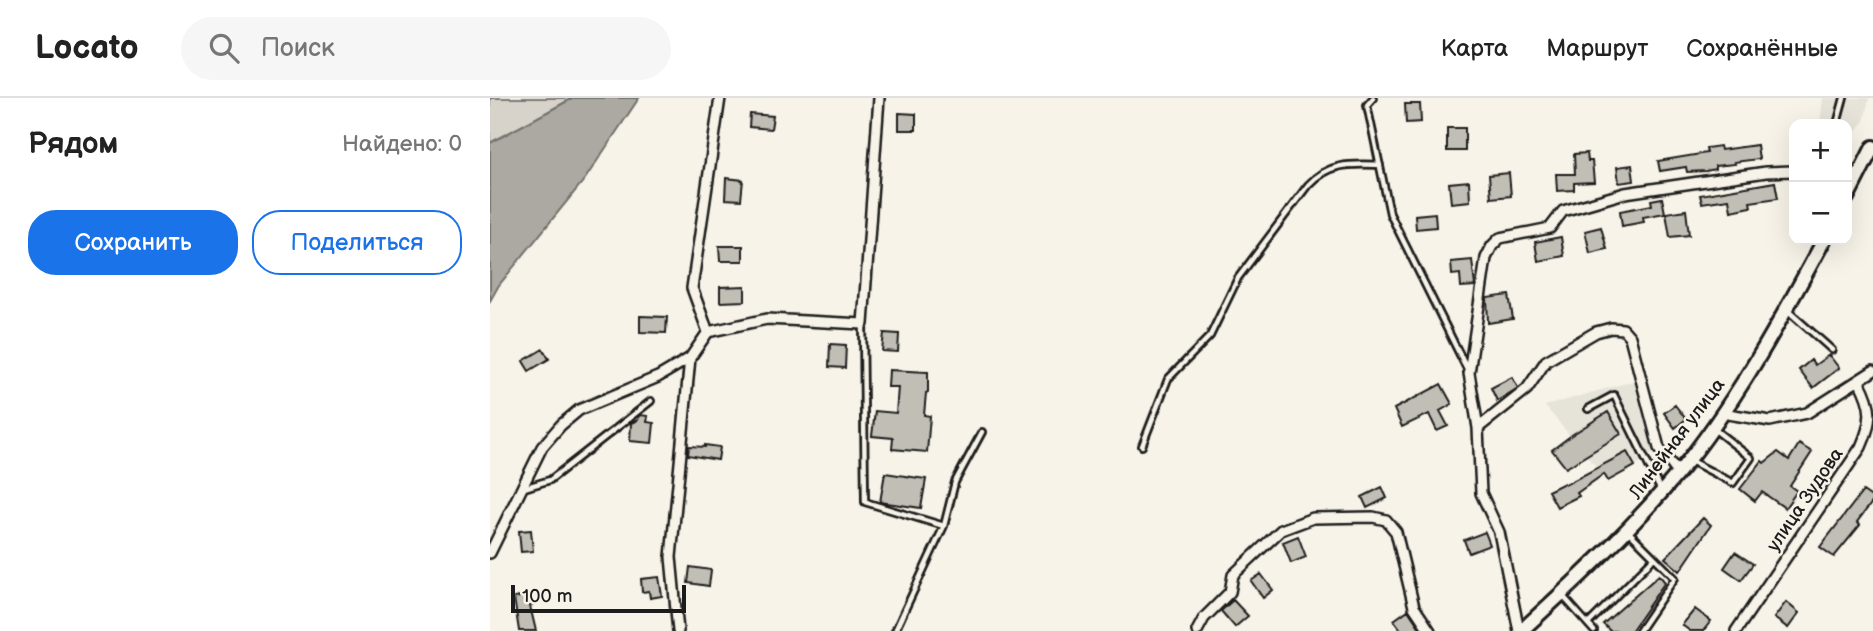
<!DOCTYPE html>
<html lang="ru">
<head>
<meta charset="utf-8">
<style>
	body { margin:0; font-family:"Balsamiq Sans",sans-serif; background:#f6f6f6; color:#222 }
	.controls { position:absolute; right:21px; top:21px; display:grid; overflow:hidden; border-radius:14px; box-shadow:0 7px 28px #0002 }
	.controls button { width:63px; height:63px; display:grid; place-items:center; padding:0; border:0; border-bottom:2px solid #e0e0e0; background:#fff; color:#222; font:35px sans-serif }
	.scale { position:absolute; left:21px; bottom:18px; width:175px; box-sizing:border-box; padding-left:7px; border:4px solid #1c1c1c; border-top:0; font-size:19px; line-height:24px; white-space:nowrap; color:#1c1c1c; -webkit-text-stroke:5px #f7f3e8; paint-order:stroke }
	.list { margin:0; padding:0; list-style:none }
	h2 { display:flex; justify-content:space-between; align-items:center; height:91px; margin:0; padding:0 28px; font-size:30px }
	h2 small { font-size:23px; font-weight:400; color:#767676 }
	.actions { display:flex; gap:14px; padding:21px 28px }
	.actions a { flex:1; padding:16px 0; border:2px solid #1a73e8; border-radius:28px; text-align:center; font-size:24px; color:#1a73e8 }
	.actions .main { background:#1a73e8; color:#fff }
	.icon { flex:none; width:38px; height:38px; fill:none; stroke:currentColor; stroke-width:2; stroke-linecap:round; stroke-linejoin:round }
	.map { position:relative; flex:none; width:1383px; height:533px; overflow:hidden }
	header { display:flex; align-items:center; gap:42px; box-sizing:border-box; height:98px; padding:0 35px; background:#fff; border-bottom:2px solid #e0e0e0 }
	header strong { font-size:33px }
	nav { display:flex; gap:38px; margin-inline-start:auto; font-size:24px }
	.search { width:490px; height:63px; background:#f6f6f6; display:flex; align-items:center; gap:18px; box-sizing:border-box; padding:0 24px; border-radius:38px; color:#767676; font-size:26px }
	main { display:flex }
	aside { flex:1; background:#fff }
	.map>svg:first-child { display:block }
	.built { fill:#e6e3d9 }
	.green { fill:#d7d3cb; stroke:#7a7874; stroke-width:2 }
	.water { fill:#aca9a2; stroke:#72716c; stroke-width:2 }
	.building { fill:#c0beb5; stroke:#1c1c1c; stroke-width:2 }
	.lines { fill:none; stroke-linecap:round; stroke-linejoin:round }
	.service-casing { stroke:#1c1c1c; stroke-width:10 }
	.minor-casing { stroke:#1c1c1c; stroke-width:14 }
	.tertiary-casing { stroke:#1c1c1c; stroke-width:18 }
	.service { stroke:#f7f3e8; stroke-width:4.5 }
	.minor { stroke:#f7f3e8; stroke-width:9 }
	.tertiary { stroke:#f7f3e8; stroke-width:12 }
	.labels { text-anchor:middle; stroke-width:5; stroke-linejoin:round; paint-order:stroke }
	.street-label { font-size:19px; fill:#1c1c1c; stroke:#f7f3e8 }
</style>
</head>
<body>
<header>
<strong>Locato</strong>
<div class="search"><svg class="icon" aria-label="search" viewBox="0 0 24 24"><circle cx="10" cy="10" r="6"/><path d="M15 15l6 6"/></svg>Поиск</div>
<nav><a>Карта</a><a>Маршрут</a><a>Сохранённые</a></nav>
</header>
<main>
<aside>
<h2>Рядом<small>Найдено: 0</small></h2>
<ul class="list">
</ul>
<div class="actions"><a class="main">Сохранить</a><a>Поделиться</a></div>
</aside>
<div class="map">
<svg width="1383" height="533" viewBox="0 0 1383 533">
	<rect width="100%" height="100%" fill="#f7f3e8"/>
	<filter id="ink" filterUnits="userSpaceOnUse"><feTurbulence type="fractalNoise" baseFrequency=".0143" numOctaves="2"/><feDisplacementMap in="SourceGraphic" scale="14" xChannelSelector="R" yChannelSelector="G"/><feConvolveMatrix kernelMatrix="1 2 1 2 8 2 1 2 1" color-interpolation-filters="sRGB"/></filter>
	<g filter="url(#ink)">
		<!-- built -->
		<path class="built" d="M1333,0H1379L1374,24L1357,45V26H1330Z
			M1146,282L1165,354L1145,368L1118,383L1055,308Z"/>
		<!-- green -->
		<path class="green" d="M0,0H83L0,45Z"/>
		<!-- water -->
		<path class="water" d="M83,0H149L95,81L9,187L0,203V45Z"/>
		<!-- building -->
		<path class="building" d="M915,6H930L931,24L916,25Z
			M409,15L426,16V32H409Z
			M260,16L283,18L281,31L259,29Z
			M957,30H975V53H957Z
			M1267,47L1269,61L1244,64L1245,66L1225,68V71L1216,73L1197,74L1196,69L1170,73L1168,63L1217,55L1216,50L1230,48L1231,52Z
			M1097,55L1098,63H1102L1104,84L1084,85V92L1067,93L1066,76H1085L1084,56Z
			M1142,67L1144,83L1129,85L1127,69Z
			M1019,75L1021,98L1001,100L999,77Z
			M236,80L253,82L251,102L235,101Z
			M979,83L980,103L961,105L959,85Z
			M1285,84L1288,100L1260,104L1261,109L1241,113L1239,101L1212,105L1210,97Z
			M1172,100L1175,115L1153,119L1154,124L1132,128L1130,113L1162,107L1161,102Z
			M1196,112L1199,137L1180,139L1176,115Z
			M945,115L946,129L926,131L925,117Z
			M1111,129L1117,151L1100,155L1095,133Z
			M1071,139L1074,158L1048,163L1045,144Z
			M229,148H253V163H230Z
			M982,162L985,188L971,189L970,176L962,177L961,164Z
			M255,188V203L230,204V189Z
			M1019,197L1023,221L998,225L997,200Z
			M150,218L177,219L176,235L150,234Z
			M394,235L409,236L408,254L392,253Z
			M340,246L356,247L355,270L339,269Z
			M53,251L59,261L39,273L33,263Z
			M1339,257L1349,270L1323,290L1309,272L1321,262L1325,267Z
			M399,272L438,274V294L436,295L434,317L440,318L437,354L402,351L403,340L382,338L385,313L406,315L408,289H398Z
			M1022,279L1028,290L1007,303L1001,290Z
			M951,286L962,306L950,313L958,328L947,333L939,316L912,329L904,311Z
			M1185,307L1196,321L1185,330L1174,315Z
			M1118,314L1131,336L1076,370L1062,352L1083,336Z
			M150,317L158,318L157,324L164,325L162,345L140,343L141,325L148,322Z
			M1309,346L1322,354L1300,388L1307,393L1295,410L1272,394L1265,403L1250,391L1272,363L1274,365L1288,354L1299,362Z
			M215,347L230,349L228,362L198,357L199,348L215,349Z
			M1137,354L1145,368L1118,383L1114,376L1087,395L1089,398L1067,409L1058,393L1074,385L1075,387Z
			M395,375L436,381L431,410L390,404Z
			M892,389L897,400L877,410L872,399Z
			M1373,393L1383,400V403L1367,424L1370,427L1344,459L1330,449Z
			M1213,420L1221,427L1190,473L1175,460Z
			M41,432L43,453L31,454L29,433Z
			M995,434L1000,447L979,455L974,442Z
			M808,438L816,459L801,465L793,444Z
			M1245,454L1263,466L1251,482L1234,470Z
			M200,469L221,472L219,488L198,485Z
			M771,476L783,492L773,500L761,483Z
			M1169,477L1175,484L1141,533H1120L1113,526Z
			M169,479L172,498L160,500L159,493L152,494L151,481Z
			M41,497L43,507L40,508L46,533H29L24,500Z
			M743,502L758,518L745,529L731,513Z
			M1296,504L1309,515L1298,530L1284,520Z
			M1205,511L1221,523L1213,533H1200L1192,527Z
			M918,512L930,530L925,533H912L904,522Z"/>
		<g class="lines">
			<defs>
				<path id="service" d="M883,0L877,7L900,116L977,271
					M1347,26L1354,0
					M1297,212L1342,252
					M373,226L375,404L454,428
					M1098,311L1124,297L1171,393
					M652,348L678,281L720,238L748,180L818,87C839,64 861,66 890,67
					M1199,362L1243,385L1261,360L1224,331
					M34,390L60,382L161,303
					M1139,434L1185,480L1149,533
					M1072,497L1104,533
					M1098,526L1164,460
					M405,533L454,428L465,384L492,334"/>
				<path id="minor" d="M218,234L277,221L373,226L389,0
					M1232,315L1280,323L1317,315L1383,273
					M988,330L1037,291L1056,263L1106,234L1121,230L1133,231L1140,239L1169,350L1188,375
					M0,455L52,349L71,327L89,312L168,279L200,260
					M188,533L181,459L200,260L218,234L202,190L230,0
					M707,533L714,520L740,494L743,477L791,432L823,420L883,419L896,422L906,434L924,509L940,533
					M1029,533L1009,434L991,395L988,330L979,275L996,160L1002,148L1010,140L1060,130L1073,113L1135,95L1276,74L1304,73
					M1246,533L1371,349C1383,322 1383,309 1369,283"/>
				<path id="tertiary" d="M1357,100L1383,49
					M1031,533C1090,479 1148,425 1198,363C1252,294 1293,218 1334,142"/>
			</defs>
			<!-- service casing -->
			<use href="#service" class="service-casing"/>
			<!-- minor casing -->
			<use href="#minor" class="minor-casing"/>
			<!-- tertiary casing -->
			<use href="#tertiary" class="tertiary-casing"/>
			<!-- service -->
			<use href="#service" class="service"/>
			<!-- minor -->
			<use href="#minor" class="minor"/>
			<!-- tertiary -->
			<use href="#tertiary" class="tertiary"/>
		</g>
	</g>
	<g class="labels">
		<!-- street labels -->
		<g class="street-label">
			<text transform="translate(1186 340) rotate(-53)" y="7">Линейная улица</text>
			<text transform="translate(1314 401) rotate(-56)" y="7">улица Зудова</text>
		</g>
	</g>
</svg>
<div class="controls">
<button>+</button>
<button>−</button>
</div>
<div class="scale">100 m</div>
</div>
</main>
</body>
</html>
